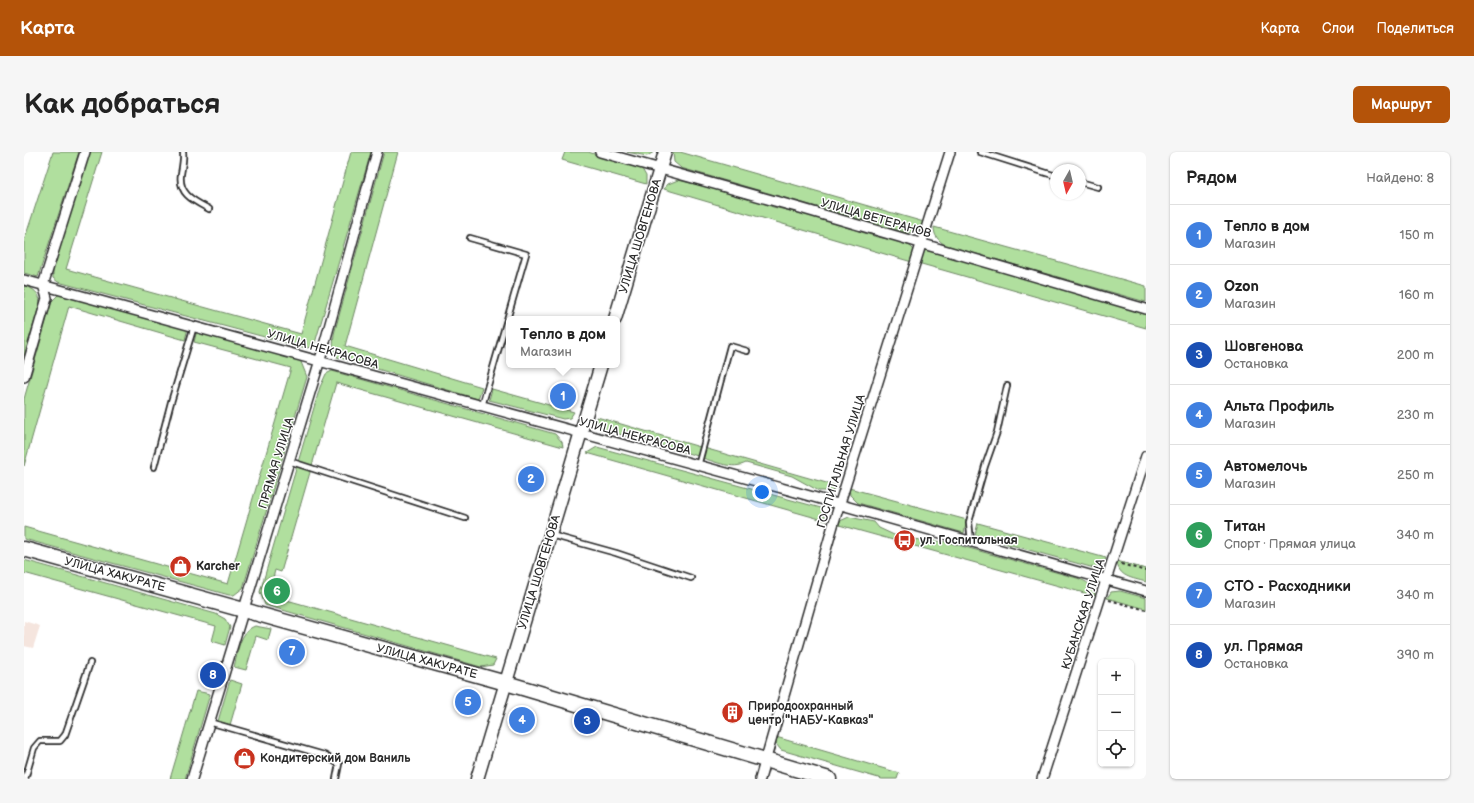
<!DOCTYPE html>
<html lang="ru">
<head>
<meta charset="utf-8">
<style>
	body { margin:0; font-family:"Balsamiq Sans",sans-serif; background:#f6f6f6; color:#222 }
	.controls { position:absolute; right:12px; bottom:12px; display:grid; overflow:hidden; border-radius:6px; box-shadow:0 1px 3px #0004 }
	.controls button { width:36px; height:36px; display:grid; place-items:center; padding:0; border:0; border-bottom:1px solid #e0e0e0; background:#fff; color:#222; font:20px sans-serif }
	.compass { position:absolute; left:1026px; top:12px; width:36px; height:36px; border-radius:50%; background:#fff; box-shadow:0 1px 3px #0004; rotate:188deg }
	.you { position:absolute; left:738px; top:340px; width:14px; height:14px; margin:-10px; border:3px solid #fff; border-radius:50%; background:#1a73e8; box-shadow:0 0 0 6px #1a73e833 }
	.badge { display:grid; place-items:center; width:26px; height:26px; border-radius:50%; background:#b45309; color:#fff; font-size:13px; font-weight:700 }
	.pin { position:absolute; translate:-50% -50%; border:2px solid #fff; box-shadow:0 1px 4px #0006 }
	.popup { position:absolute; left:482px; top:164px; width:114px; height:52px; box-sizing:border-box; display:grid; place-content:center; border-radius:6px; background:#fff; filter:drop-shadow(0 1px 3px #0005); font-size:13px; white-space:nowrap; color:#767676 }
	.popup b { font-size:15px; color:#222 }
	.popup::after { content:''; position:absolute; left:50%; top:100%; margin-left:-8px; border:8px solid transparent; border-top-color:#fff }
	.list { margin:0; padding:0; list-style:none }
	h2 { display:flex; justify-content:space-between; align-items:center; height:52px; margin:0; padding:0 16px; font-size:17px }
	h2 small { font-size:13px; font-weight:400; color:#767676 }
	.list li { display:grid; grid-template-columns:26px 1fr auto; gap:12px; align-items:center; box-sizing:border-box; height:60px; padding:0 16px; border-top:1px solid #e0e0e0 }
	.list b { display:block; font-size:15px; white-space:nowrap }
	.list p { margin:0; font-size:13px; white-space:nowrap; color:#767676 }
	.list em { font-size:13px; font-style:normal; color:#767676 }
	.icon { flex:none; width:22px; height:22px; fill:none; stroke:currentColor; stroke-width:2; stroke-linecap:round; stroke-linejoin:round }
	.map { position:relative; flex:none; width:1122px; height:627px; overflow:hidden; border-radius:6px }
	header { display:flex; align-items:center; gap:24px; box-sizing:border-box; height:56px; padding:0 20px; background:#b45309; color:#fff }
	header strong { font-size:19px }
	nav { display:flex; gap:22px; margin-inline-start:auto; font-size:14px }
	.intro { display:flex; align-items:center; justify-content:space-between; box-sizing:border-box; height:96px; padding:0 24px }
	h1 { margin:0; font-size:28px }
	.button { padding:10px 18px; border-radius:6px; background:#b45309; color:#fff; font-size:14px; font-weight:700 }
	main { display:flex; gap:24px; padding:0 24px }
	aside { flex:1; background:#fff; border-radius:6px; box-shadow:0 1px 3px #0004 }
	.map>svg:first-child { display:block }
	.built { fill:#f5e5de }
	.green { fill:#b0df9e; stroke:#6e8564 }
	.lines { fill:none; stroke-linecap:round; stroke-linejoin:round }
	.lane-casing { stroke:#2b2b2b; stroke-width:8 }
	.street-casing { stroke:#2b2b2b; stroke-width:12 }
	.secondary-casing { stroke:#2b2b2b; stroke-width:15 }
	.primary-casing { stroke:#2b2b2b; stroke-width:17 }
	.path { stroke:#2b2b2b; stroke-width:2; stroke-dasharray:3 3; stroke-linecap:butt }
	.lane { stroke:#fff; stroke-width:4.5 }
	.street { stroke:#fff; stroke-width:9 }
	.secondary { stroke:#fff; stroke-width:12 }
	.primary { stroke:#fff; stroke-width:14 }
	.labels { text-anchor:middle; stroke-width:3; stroke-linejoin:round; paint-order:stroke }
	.street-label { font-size:12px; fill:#2b2b2b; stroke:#fff }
	.poi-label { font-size:12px; font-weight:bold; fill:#2b2b2b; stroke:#fff; text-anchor:start }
</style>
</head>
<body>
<header>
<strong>Карта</strong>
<nav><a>Карта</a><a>Слои</a><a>Поделиться</a></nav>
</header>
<div class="intro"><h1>Как добраться</h1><a class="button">Маршрут</a></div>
<main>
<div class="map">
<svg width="1122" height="627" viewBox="0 0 1122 627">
	<rect width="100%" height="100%" fill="#fff"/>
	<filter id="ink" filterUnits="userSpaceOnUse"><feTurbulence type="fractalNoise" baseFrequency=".025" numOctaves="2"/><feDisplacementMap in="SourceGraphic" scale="8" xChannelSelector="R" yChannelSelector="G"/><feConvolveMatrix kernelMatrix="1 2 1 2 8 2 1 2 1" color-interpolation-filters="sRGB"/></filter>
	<g filter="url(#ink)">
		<!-- built -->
		<path class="built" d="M0,469L16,474L9,496L0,494Z"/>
		<!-- green -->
		<path class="green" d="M29,0H55L14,125L0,121V89Z
			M65,0H78L42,117L277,182L327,0H347L291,191L287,195L282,196L34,130L29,126V114Z
			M360,0H374L321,194L458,235L454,247L313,205L309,195L310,182Z
			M541,0H564L618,17L622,24V32L538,8Z
			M603,0H630L623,4Z
			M649,0H656L900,70L895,78L884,81L657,16L650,10Z
			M654,28L724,45L749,55L784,63L853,85L870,88L886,94L890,98L888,110L640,37L644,32Z
			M910,75L1122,134V150L921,93C914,88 910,84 910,75Z
			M902,98L1122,160V176L894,111L897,101Z
			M0,134C9,136 16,141 16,151L0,204Z
			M35,142L164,176L161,188L45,154L0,314V247L28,149Z
			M173,178L269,205L277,210L283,225L219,436L210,443H205L0,387V375L204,432L267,216L170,190Z
			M308,219L531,282L538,290L539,295L312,231L257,420L251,418L245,443L472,507L469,513L457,515L241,453L236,440L296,235L302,222Z
			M468,237L550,260L546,266L539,267L465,248Z
			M573,265L676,295L674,304L577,277L573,272Z
			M573,295L797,356L803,369L563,301Z
			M680,296L813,334L808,339H795L768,324L722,311C708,318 693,310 678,306Z
			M825,336L943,368L940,381L834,351L826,343Z
			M825,365L850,370L855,376L870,383L887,387L923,390L1053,426C1062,429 1071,434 1071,444L815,373L816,369Z
			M954,371L1082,406L1080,410L1070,416L951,383Z
			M0,408L192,462L201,467L206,475L201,493L188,489L192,474L0,421Z
			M1093,409L1122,417V430C1108,426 1094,425 1093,409Z
			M1096,439L1122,446V457L1083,446L1087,440Z
			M231,474L247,477L244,488L232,484L222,518L210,515C214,500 215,480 231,474Z
			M206,528L218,532L206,573L194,569Z
			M172,539L186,542L161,627H146Z
			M752,585L875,621L873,627H858L757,598L752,592Z"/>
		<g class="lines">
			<defs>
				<path id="lane" d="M159,0C160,7 158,15 157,22C154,42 170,49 185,57
					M956,0L1032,24
					M1056,30L1074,35
					M446,86L502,102L458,254
					M265,309L441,366
					M674,314L706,194L723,199
					M130,315L147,250L170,174
					M527,383L592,401L667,426
					M947,390L945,370L961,314L973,280L983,234
					M185,570L300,603L315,612L312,627
					M1,627L10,596L16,589H36L41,583L66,511"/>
				<path id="street" d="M576,0L776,56L1122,157
					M0,128L761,337L1122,439
					M0,225L23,146L19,133L61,0
					M168,627L296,208L353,0
					M736,627L810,370L926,0
					M1018,627L1122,304"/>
				<path id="secondary" d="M591,167L641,0
					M453,627L577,213"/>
				<path id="primary" d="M0,397L482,531L805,627"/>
			</defs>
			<!-- lane casing -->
			<use href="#lane" class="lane-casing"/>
			<!-- street casing -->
			<use href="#street" class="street-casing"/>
			<!-- secondary casing -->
			<use href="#secondary" class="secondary-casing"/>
			<!-- primary casing -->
			<use href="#primary" class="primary-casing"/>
			<!-- path -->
			<path class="path" d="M1097,412L1122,419
				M1085,448L1122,458"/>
			<!-- lane -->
			<use href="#lane" class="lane"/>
			<!-- street -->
			<use href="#street" class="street"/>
			<!-- secondary -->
			<use href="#secondary" class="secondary"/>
			<!-- primary -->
			<use href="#primary" class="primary"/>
		</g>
	</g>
	<!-- icons -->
	<defs>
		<symbol id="bus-disc" viewBox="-11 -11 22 22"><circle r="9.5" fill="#c8321e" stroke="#fff"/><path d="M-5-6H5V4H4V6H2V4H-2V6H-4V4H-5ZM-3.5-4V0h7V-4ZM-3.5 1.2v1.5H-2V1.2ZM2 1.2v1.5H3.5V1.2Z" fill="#fff"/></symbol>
		<symbol id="shop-disc" viewBox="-11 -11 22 22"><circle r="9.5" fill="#c8321e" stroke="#fff"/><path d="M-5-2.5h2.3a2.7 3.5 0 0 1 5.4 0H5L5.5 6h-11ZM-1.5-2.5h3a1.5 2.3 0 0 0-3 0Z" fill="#fff"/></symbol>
		<symbol id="building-disc" viewBox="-11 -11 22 22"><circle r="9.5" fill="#c8321e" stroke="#fff"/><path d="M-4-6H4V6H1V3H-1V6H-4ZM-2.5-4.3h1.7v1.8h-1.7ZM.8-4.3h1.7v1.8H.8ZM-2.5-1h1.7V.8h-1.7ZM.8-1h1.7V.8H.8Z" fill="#fff"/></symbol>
	</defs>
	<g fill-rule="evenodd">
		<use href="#bus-disc" x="868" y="376" width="25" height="25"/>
		<use href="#shop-disc" x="144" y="402" width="25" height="25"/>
		<use href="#building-disc" x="696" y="548" width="25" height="25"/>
		<use href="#shop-disc" x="208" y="594" width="25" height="25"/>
	</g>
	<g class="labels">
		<!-- street labels -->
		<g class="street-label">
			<text transform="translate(852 66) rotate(16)" y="4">УЛИЦА ВЕТЕРАНОВ</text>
			<text transform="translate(616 84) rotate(-73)" y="4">УЛИЦА ШОВГЕНОВА</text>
			<text transform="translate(299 197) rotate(16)" y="4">УЛИЦА НЕКРАСОВА</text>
			<text transform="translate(611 284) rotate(15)" y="4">УЛИЦА НЕКРАСОВА</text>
			<text transform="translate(817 309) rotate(-73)" y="4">ГОСПИТАЛЬНАЯ УЛИЦА</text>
			<text transform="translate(252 311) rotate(-73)" y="4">ПРЯМАЯ УЛИЦА</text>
			<text transform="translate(515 420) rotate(-73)" y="4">УЛИЦА ШОВГЕНОВА</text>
			<text transform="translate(91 422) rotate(15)" y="4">УЛИЦА ХАКУРАТЕ</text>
			<text transform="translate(1059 462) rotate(-72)" y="4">КУБАНСКАЯ УЛИЦА</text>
			<text transform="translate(403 509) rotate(15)" y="4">УЛИЦА ХАКУРАТЕ</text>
		</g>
		<!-- poi labels -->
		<g class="poi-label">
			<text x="896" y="392">ул. Госпитальная</text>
			<text x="172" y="418">Karcher</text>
			<text x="724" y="558">Природоохранный<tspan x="724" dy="14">центр "НАБУ-Кавказ"</tspan></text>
			<text x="236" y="610">Кондитерский дом Ваниль</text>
		</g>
	</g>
</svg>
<div class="controls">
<button>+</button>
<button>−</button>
<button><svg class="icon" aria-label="locate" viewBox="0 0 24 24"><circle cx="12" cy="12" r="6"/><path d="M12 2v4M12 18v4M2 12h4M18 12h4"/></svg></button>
</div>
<svg class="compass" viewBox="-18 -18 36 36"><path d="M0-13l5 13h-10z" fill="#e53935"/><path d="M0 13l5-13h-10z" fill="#767676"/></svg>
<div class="you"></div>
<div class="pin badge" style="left:539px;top:244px;background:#3f7fe0">1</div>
<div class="popup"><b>Тепло в дом</b>Магазин</div>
<div class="pin badge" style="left:507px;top:327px;background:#3f7fe0">2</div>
<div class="pin badge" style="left:563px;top:569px;background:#1a4fb4">3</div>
<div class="pin badge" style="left:498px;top:568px;background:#3f7fe0">4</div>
<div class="pin badge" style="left:444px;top:550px;background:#3f7fe0">5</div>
<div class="pin badge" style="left:253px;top:439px;background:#2e9e5b">6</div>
<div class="pin badge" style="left:268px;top:500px;background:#3f7fe0">7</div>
<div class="pin badge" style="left:189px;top:523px;background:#1a4fb4">8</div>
</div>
<aside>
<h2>Рядом<small>Найдено: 8</small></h2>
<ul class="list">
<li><span class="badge" style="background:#3f7fe0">1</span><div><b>Тепло в дом</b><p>Магазин</p></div><em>150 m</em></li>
<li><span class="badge" style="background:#3f7fe0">2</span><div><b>Ozon</b><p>Магазин</p></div><em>160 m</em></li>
<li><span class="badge" style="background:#1a4fb4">3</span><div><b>Шовгенова</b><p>Остановка</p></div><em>200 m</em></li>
<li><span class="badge" style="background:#3f7fe0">4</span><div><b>Альта Профиль</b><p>Магазин</p></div><em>230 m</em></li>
<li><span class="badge" style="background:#3f7fe0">5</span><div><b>Автомелочь</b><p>Магазин</p></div><em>250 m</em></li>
<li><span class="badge" style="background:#2e9e5b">6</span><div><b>Титан</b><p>Спорт · Прямая улица</p></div><em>340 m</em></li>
<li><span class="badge" style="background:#3f7fe0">7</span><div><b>СТО - Расходники</b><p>Магазин</p></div><em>340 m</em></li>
<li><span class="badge" style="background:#1a4fb4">8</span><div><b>ул. Прямая</b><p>Остановка</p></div><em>390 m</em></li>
</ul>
</aside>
</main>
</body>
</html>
